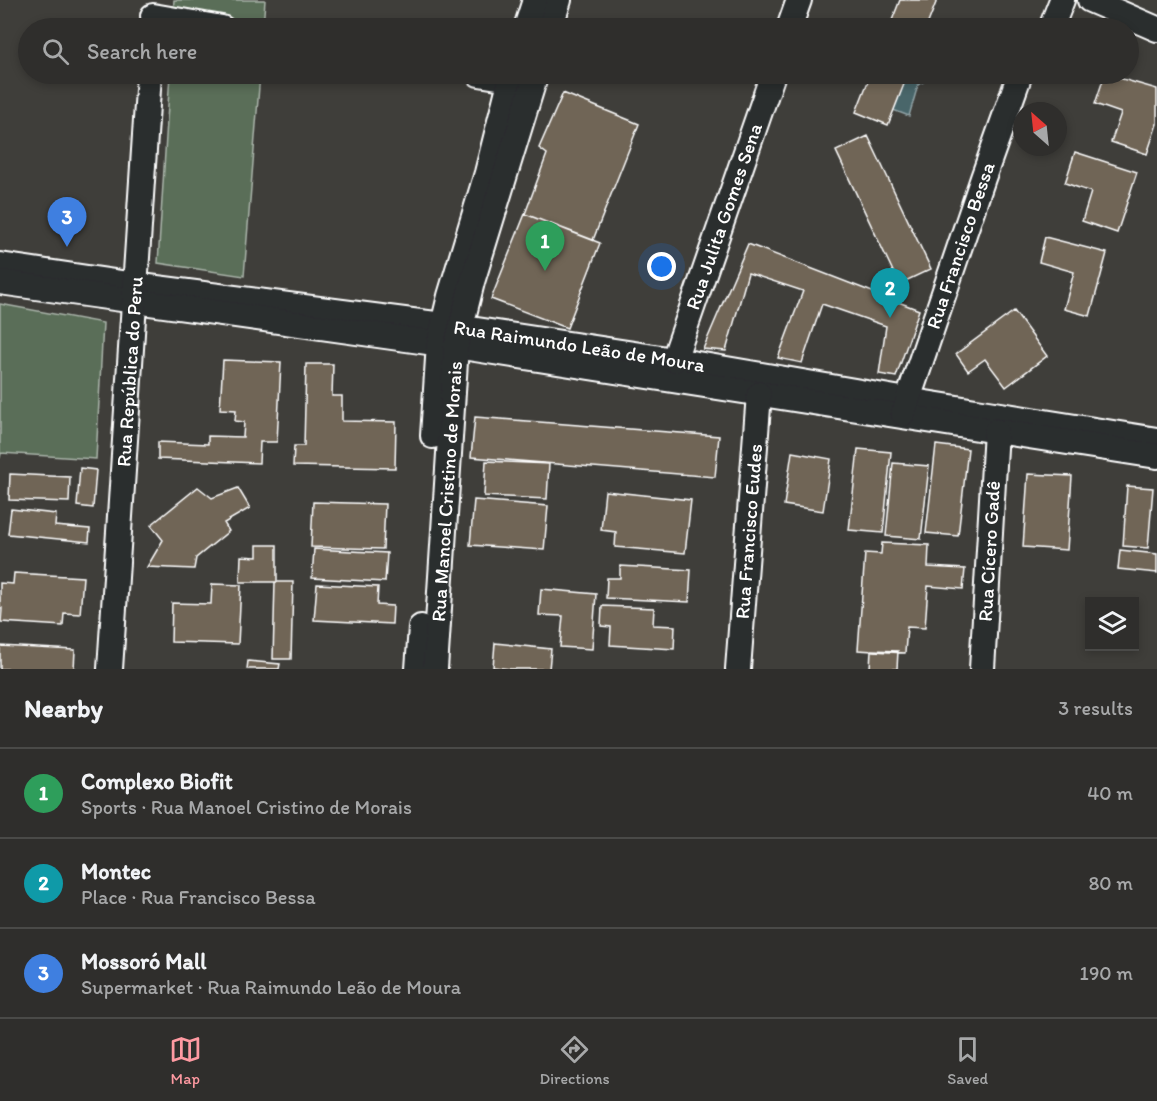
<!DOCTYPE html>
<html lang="en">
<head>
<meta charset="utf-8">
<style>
	body { margin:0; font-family:Itim,sans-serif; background:#373634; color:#f1f3f6 }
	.controls { position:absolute; right:18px; bottom:18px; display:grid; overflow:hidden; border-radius:0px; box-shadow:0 3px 9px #0003 }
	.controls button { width:54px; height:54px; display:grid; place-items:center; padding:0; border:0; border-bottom:2px solid #4a4a48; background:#2f2e2c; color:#f1f3f6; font:30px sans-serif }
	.compass { position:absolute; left:1013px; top:102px; width:54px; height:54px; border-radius:50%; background:#2f2e2c; box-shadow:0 3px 9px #0003; rotate:333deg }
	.you { position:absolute; left:662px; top:267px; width:21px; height:21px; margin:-15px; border:4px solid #fff; border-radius:50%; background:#1a73e8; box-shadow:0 0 0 9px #1a73e833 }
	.badge { display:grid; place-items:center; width:39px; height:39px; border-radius:50%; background:#ff9aa2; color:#fff; font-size:20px; font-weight:700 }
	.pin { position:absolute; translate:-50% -50px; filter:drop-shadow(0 2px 3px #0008) }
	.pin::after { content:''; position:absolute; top:32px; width:21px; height:18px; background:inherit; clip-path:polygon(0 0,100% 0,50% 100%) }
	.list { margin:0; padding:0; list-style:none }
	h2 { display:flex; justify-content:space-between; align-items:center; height:78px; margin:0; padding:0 24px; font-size:26px }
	h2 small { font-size:20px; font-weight:400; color:#a7a8a9 }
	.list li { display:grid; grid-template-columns:39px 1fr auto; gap:18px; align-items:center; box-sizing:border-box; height:90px; padding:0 24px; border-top:2px solid #4a4a48 }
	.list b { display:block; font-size:22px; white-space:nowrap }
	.list p { margin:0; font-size:20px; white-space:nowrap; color:#a7a8a9 }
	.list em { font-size:20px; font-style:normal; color:#a7a8a9 }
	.icon { flex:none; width:33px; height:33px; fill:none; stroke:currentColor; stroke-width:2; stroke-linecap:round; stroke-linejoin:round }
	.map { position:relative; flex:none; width:1157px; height:669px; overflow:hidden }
	.search { position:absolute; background:#2f2e2c; box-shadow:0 3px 9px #0003; left:18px; right:18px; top:18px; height:66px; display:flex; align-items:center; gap:15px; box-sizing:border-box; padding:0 21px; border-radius:33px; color:#a7a8a9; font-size:22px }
	.sheet { height:348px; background:#2f2e2c }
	nav { display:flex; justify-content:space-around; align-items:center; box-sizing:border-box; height:84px; border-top:2px solid #4a4a48; background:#2f2e2c; font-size:16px; color:#a7a8a9 }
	nav a { display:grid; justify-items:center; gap:3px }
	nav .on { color:#ff9aa2 }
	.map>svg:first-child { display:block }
	.green { fill:#5a6e58; stroke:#acb6ac; stroke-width:1.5 }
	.water { fill:#48666b; stroke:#91a3a6; stroke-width:1.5 }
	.building { fill:#706557; stroke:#fff; stroke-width:1.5 }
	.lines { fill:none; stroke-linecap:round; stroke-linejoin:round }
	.minor-casing { stroke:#fff; stroke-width:28 }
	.minor { stroke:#2a2d2e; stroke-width:24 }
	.labels { text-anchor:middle; stroke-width:4.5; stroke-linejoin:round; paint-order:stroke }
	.street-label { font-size:20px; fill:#fff; stroke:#2a2d2e }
</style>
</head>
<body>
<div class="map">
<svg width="1157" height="669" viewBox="0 0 1157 669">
	<rect width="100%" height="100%" fill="#3f3e3a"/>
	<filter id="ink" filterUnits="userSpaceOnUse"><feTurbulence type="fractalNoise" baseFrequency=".0167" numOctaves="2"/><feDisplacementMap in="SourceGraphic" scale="12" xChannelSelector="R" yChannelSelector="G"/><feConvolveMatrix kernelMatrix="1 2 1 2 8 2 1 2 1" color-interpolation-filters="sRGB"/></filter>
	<g filter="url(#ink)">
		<!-- green -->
		<path class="green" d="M174,0H265L263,28H172Z
			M170,74H260L244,276L158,263Z
			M0,304L103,323L96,459L1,453L0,458Z"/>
		<!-- water -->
		<path class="water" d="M893,74H937L918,85L909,116L880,105L888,77Z"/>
		<!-- building -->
		<path class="building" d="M900,0H937L926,28H889Z
			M871,74H908L888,125L856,112Z
			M1105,74L1157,89V124L1147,154L1111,142L1121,113L1095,104Z
			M563,93L639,124L593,240L525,214L547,154L539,148Z
			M868,136L931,269L899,284L836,151Z
			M1075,152L1137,172L1117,233L1082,221L1091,192L1065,183Z
			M525,214L600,243L567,328L491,299Z
			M1045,237L1107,253L1090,316L1064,309L1074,272L1039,262Z
			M748,244L919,310L896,377L879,374L886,326L822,304L802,363L778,358L803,291L748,273L726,351L703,349Z
			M1014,311L1047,356L1006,387L985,359L968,371L956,354Z
			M223,360L281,362L277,442H260L259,463L158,459V442L208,444V436L243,437L244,422L235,421L236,410L220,409Z
			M306,364H333L332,396H342V421L396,422L395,468L293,466L294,446H304Z
			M475,417L719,436L715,477L471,457Z
			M936,445L968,449L958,536L926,533Z
			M858,449L891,452L883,533L849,530Z
			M792,452L831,459L823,511L784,505Z
			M486,461L549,464L547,499L484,496Z
			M893,463L929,466L921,539L886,536Z
			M80,468L96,470L93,508L77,506Z
			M10,474L70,477L69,502L9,500Z
			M1028,474L1072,476L1067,550L1023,547Z
			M1127,486L1153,488L1148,548L1123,546Z
			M198,487L212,498L238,488L250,508L224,523L229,531L196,558L194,569L147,567L163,540L151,525Z
			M605,491L691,500L685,553L615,547L616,532L601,530Z
			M474,500L548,506L544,550L470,545Z
			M313,502L385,504L383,549L311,547Z
			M11,509L56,514L55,526L90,529L89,542L8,534Z
			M882,543L929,545L928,567L965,569L963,589L928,586L925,628L907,627L905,653L858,650L865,553L881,554Z
			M257,545H277V582H240L241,556L257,557Z
			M314,549L387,553L385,582L312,578Z
			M1120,550L1157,554V573L1118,569Z
			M620,566L691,570L689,602L606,598L607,578H620Z
			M14,573L83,577L80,614L64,613L63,626L1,622L2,608H0V583L13,584Z
			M275,582H293L291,659H273Z
			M212,584L241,585L238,644L171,642L172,603L211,604Z
			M317,584L378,587L377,605L393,606L392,624L314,620Z
			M541,589L596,594L592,649L560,647L563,616L539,615Z
			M602,606L654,608L653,625L675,626L674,649L610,645L611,627L601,626Z
			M495,643L551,649L549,669H510L493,667Z
			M0,646L75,650L74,669H0Z
			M871,650L898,651L897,669H870Z
			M248,661L280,664L279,669H247Z"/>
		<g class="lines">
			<defs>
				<g id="minor">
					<path d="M1090,0L1157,29"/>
					<path d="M153,16L222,28"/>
					<path d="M526,28L535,0"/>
					<path d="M550,28L559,0"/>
					<path d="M789,28L799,0"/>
					<path d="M1051,28L1062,0"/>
					<path d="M479,74L510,79L526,84"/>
					<path id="s1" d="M0,265L135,285L443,325L674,360L907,400L1157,440"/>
					<path d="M0,282L456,346L1157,456"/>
					<path id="s2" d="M674,360L773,74"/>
					<path id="s3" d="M903,414L983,178L1020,74"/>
					<path d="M433,436L439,343L443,325L450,296L487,173L512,74"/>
					<path id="s4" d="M110,669L149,74"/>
					<path d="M418,669L421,627"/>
					<path id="s5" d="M435,669L456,346L472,282L536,74"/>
					<path id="s6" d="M738,669L759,394"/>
					<path id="s7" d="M982,669L996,431"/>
				</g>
			</defs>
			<!-- minor casing -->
			<use href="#minor" class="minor-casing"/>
			<!-- minor -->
			<use href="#minor" class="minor"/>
		</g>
	</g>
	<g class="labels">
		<!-- street labels -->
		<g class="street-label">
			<text dy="7" stroke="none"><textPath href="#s2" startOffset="152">Rua Julita Gomes Sena</textPath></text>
			<text dy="7" stroke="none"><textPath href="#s3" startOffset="178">Rua Francisco Bessa</textPath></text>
			<text dy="7" stroke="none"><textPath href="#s1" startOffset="585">Rua Raimundo Leão de Moura</textPath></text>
			<text dy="7" stroke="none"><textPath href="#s4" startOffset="298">Rua República do Peru</textPath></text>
			<text dy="7" stroke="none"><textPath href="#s5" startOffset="178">Rua Manoel Cristino de Morais</textPath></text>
			<text dy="7" stroke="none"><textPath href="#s6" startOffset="138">Rua Francisco Eudes</textPath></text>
			<text dy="7" stroke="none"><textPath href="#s7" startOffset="118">Rua Cícero Gadê</textPath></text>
		</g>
	</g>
</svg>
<div class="controls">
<button><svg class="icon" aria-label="layers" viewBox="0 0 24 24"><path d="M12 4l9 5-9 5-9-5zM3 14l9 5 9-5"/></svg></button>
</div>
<svg class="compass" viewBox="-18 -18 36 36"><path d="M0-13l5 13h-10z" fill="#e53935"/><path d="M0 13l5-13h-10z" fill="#a7a8a9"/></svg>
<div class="you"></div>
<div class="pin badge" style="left:545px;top:271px;background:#2e9e5b">1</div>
<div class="pin badge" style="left:890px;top:318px;background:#0f9aa8">2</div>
<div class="pin badge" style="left:67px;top:247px;background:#3f7fe0">3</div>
<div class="search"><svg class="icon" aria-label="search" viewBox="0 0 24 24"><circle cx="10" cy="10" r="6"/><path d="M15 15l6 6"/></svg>Search here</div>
</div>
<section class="sheet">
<h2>Nearby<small>3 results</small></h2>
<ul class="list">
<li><span class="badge" style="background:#2e9e5b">1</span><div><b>Complexo Biofit</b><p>Sports · Rua Manoel Cristino de Morais</p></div><em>40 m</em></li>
<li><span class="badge" style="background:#0f9aa8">2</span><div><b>Montec</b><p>Place · Rua Francisco Bessa</p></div><em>80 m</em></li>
<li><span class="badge" style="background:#3f7fe0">3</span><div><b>Mossoró Mall</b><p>Supermarket · Rua Raimundo Leão de Moura</p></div><em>190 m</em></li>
</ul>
</section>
<nav>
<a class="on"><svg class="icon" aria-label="map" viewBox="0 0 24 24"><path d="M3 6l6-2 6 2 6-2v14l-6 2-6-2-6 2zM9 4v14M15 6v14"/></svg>Map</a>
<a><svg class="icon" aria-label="directions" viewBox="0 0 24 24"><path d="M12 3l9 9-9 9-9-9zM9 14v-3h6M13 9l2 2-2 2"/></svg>Directions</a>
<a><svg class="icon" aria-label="saved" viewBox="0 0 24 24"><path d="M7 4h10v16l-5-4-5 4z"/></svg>Saved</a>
</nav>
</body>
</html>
